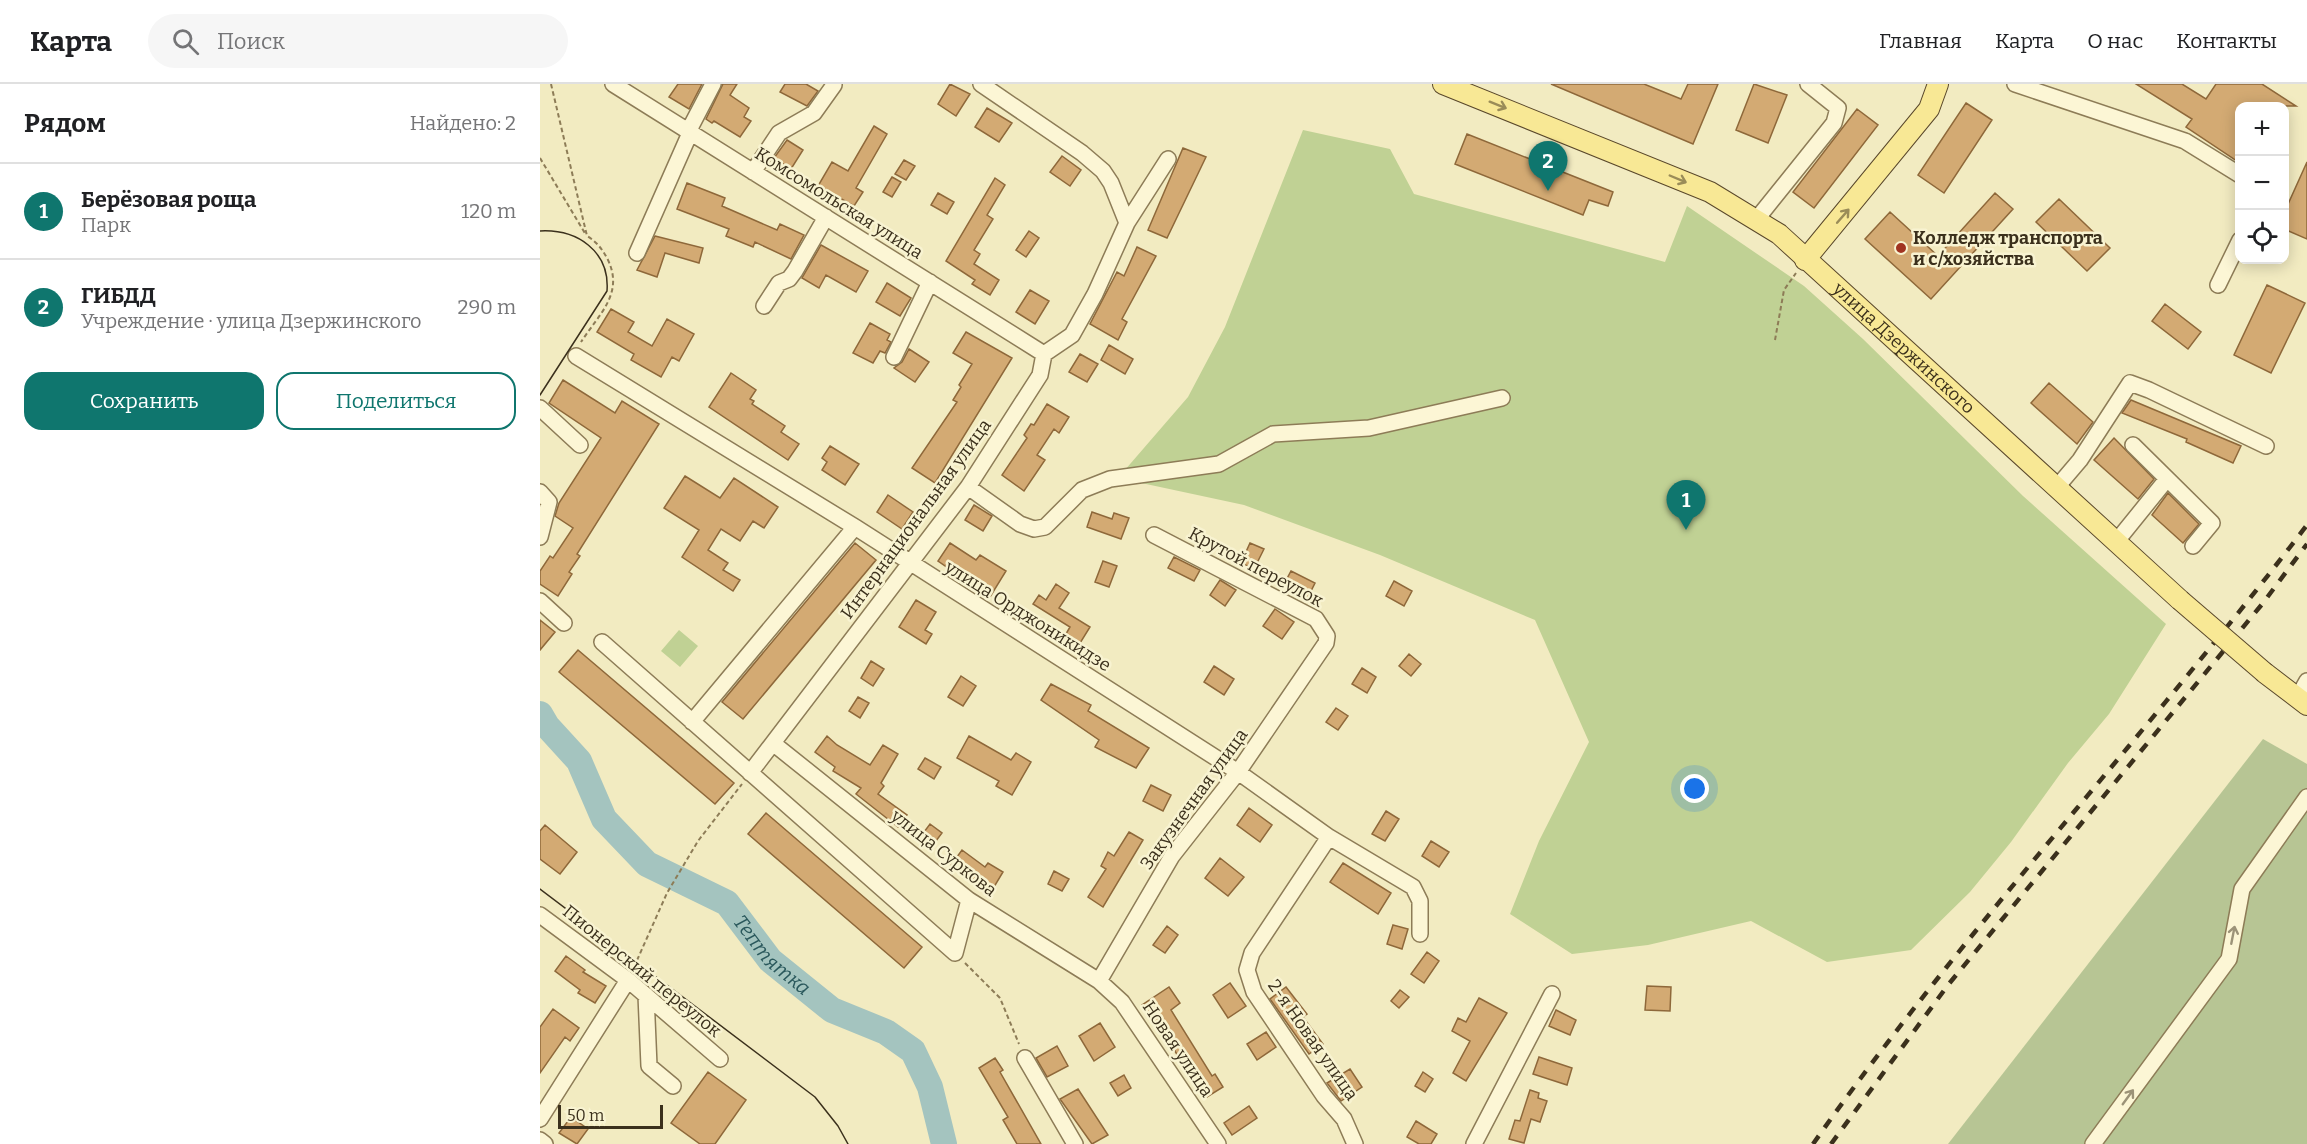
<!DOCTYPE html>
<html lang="ru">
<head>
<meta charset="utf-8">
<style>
	body { margin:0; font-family:Bitter,serif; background:#f6f6f6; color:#202124 }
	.controls { position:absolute; right:18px; top:18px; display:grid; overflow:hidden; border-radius:12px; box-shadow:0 3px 15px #0003 }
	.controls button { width:54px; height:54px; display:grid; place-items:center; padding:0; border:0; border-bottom:2px solid #e0e0e0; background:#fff; color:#202124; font:30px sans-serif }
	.scale { position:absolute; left:18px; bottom:15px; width:105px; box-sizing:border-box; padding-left:6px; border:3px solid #3b301c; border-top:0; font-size:16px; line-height:21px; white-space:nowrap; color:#3b301c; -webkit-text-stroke:4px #f8f3d1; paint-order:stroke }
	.you { position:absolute; left:1155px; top:705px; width:21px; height:21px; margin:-15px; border:4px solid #fff; border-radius:50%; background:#1a73e8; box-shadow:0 0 0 9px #1a73e833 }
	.badge { display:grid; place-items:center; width:39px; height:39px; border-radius:50%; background:#0f766e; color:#fff; font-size:20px; font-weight:700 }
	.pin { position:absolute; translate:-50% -50px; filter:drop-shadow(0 2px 3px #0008) }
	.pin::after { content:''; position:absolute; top:32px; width:21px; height:18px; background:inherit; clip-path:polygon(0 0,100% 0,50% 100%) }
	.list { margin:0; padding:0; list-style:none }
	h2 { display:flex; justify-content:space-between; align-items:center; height:78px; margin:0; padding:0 24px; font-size:26px }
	h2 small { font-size:20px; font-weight:400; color:#757577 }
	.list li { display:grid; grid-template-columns:39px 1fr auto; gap:18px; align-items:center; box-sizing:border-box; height:96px; padding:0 24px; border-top:2px solid #e0e0e0 }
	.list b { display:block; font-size:22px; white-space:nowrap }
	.list p { margin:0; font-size:20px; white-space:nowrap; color:#757577 }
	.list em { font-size:20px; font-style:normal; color:#757577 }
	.actions { display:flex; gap:12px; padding:18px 24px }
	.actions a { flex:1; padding:14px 0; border:2px solid #0f766e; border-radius:18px; text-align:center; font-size:21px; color:#0f766e }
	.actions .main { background:#0f766e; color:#fff }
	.icon { flex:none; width:33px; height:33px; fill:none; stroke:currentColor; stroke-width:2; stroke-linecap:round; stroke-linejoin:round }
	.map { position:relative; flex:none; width:1767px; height:1060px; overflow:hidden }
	header { display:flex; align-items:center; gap:36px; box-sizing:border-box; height:84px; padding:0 30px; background:#fff; border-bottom:2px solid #e0e0e0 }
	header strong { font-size:28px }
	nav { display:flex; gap:33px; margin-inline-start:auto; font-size:21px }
	.search { width:420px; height:54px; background:#f6f6f6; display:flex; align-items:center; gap:15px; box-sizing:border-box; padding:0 21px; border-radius:33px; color:#757577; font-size:22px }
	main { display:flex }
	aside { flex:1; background:#fff }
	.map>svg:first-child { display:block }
	.green { fill:#c0d194 }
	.cemetery { fill:#b7c594 }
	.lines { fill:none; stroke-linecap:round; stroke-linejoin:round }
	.river { stroke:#a4c4bf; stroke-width:26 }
	.building { fill:#d3aa73; stroke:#8e683a; stroke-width:1.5 }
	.minor-casing { stroke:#8d7c57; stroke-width:18 }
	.major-casing { stroke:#5a482b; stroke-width:22 }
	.path { stroke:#8d7c57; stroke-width:2; stroke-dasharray:4.5 3; stroke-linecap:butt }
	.minor { stroke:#fcf6d5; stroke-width:15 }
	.major { stroke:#f8e895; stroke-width:20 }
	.tram { stroke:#3b301c; stroke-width:1.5 }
	.rail { stroke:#3b301c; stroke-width:4.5; stroke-dasharray:10 10; stroke-linecap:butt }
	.major-bridge-casing { stroke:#5a482b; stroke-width:22; stroke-linecap:butt }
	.major-bridge { stroke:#f8e895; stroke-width:20 }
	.oneway { stroke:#9a8c58 }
	.oneway2 { stroke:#9c9378 }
	.poi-dot { fill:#a13421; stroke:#f8f3d1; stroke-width:2 }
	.labels { text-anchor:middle; stroke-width:5; stroke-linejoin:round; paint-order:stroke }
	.street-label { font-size:18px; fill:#3b301c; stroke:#f8f3d1 }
	.poi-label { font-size:18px; font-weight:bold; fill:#3b301c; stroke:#f8f3d1; text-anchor:start }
	.water-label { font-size:20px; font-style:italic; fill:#2a585c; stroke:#f8f3d1 }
</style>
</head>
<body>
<header>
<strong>Карта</strong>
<div class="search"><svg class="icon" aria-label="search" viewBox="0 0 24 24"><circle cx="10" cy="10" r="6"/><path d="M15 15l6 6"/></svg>Поиск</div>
<nav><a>Главная</a><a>Карта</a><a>О нас</a><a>Контакты</a></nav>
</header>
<main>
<aside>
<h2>Рядом<small>Найдено: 2</small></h2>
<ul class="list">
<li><span class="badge">1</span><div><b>Берёзовая роща</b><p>Парк</p></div><em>120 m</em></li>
<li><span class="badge">2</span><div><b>ГИБДД</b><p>Учреждение · улица Дзержинского</p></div><em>290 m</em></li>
</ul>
<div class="actions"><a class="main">Сохранить</a><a>Поделиться</a></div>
</aside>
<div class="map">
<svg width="1767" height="1060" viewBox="0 0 1767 1060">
	<rect width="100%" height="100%" fill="#f2ebc1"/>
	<!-- green -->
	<path class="green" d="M763,46L850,65L874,110L1125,178L1147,122L1264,202L1323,255L1483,412L1626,540L1569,630L1528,679L1471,758L1430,808L1371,866L1287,878L1211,837L1108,861L1032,870L970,830L999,757L1049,658L995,536L840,471L704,421L578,394L648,313L685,243Z
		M139,546L158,562L140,583L121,567Z"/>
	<!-- cemetery -->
	<path class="cemetery" d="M1723,655L1767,680V1060H1408Z"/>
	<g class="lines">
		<!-- river -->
		<path class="river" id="s1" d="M0,630L7,642L39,677L64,735L107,780L187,819L230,876L292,926L346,948L373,967L390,1003L404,1060"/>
	</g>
	<!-- building -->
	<path class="building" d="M138,0H162L149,25L129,13Z
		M183,0H197L190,11L209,24L204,33L211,37L200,53L174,37L172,39L166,35Z
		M245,0H266L278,7L267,22L240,8Z
		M410,0L430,10L416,32L398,20Z
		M1011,0H1104L1141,15L1148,0H1178L1153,60Z
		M1214,0L1247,11L1228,59L1196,46Z
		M1596,0H1642L1666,15L1676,0H1722L1756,22H1700V79L1646,43L1652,35Z
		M1426,19L1452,36L1404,109L1378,91Z
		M447,24L472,39L459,58L435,43Z
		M1317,25L1338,41L1274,124L1253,108Z
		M334,42L347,50L316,104L323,108L314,122L278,102L292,78L308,87Z
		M927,50L1073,108L1068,122L1049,116L1043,131L915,80Z
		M247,56L263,66L251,85L234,74Z
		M643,64L666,73L627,154L608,146Z
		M522,72L541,86L530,102L510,88Z
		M364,76L375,82L366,96L355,90Z
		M1767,78V155L1744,145V129Z
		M352,93L361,98L352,113L343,108Z
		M455,94L465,101L447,131L453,135L434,166L440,170L434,180L459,196L450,211L432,200L435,196L406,177Z
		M147,99L185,114L182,122L237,146L240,140L264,151L251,175L215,158L213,163L186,152L189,145L137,125Z
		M398,109L414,118L407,130L391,121Z
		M1455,109L1473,125L1391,215L1325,155L1350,128L1398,172Z
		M1519,115L1570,164L1547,187L1496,138Z
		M489,147L499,154L486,173L476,166Z
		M115,152L163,164L159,179L125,169L117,193L97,186Z
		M281,161L328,187L316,208L286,191L279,204L262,194Z
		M597,163L616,172L582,235L587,238L578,256L550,240L577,188L584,192Z
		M347,199L371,214L360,232L336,218Z
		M1727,201L1765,219L1731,289L1694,271Z
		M490,206L509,217L495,240L476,228Z
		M1625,220L1661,248L1648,265L1612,237Z
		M71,225L94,238L88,248L112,262L127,235L154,250L139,277L132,273L121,293L91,276L94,270L57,248Z
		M330,239L350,250L347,256L351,258L345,269L340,267L333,279L313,269Z
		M426,248L472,274L395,399L372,384L417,318L413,316L421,303L419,301L432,280L413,269Z
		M569,261L593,275L585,290L561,276Z
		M369,265L389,278L375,298L354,284L362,278Z
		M540,270L558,280L547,298L529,288Z
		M191,289L216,306L210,315L214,317L212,320L245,342L241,348L259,360L248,376L169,323Z
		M23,296L75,329L82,317L119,340L37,470L40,472L29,488L32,490L18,512L0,500V487L10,472L13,474L33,444L15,432L19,419L61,354L9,319Z
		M1509,299L1553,338L1537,360L1491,319Z
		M1591,316L1701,362L1693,379L1646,358L1647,355L1582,329Z
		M507,320L529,333L519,349L514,345L497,371L505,376L484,407L462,391L487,354L484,351L491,340L494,341Z
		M1574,354L1614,395L1598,415L1554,376Z
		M290,362L319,380L305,401L282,386L287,378L282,374Z
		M145,392L180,414L194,394L238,423L224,444L213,437L200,457L181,445L168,466L188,479L183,486L200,496L193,507L142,473L159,446L124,424Z
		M1628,409L1659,440L1643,459L1612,431Z
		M348,411L373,428L362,445L337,428Z
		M434,421L452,432L443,447L425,436Z
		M552,428L572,435L574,429L589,434L581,455L547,443Z
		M315,459L336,476L203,635L182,618Z
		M410,459L436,476L440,471L466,487L450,513L398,477Z
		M710,459L724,465L714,485L701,479Z
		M634,473L660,486L654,497L628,484Z
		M563,477L577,482L569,503L555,498Z
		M751,487L775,499L767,515L743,502Z
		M680,496L696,506L685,522L670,511Z
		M854,497L872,507L864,522L846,512Z
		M516,500L529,509L519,524L550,543L537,564L523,555L530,543L493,520L499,511L506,516Z
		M376,516L396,528L385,546L392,550L386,560L359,543Z
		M735,525L754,538L742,555L723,542Z
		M0,536L15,548L0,566Z
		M38,566L194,699L175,720L19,588Z
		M869,570L881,580L871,592L859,582Z
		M331,577L344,585L333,602L321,594Z
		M674,582L694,595L684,611L664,598Z
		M822,584L836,593L827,609L812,600Z
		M421,592L436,602L423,622L408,613Z
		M511,600L551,621L548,627L609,664L596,684L555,663L559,656L501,616Z
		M318,613L329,619L320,634L309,627Z
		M796,624L808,632L798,646L786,638Z
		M287,652L297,661L330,681L343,661L358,670L341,699L344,702L338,710L367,731L358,743L316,710L321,704L293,687L295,683L275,668Z
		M429,652L471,676L476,669L491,678L472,711L456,702L459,697L417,674Z
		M385,674L401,683L394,695L378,685Z
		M611,701L631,711L623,727L603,717Z
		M709,724L732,741L720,758L697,741Z
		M846,727L859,735L845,757L832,750Z
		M226,729L382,863L364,884L208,750Z
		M390,740L402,749L390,765L378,756Z
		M5,741L37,768L20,790L0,775V747Z
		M589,748L603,756L563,823L548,813L566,785L561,782L568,768L574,772Z
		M891,757L909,768L899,783L882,772Z
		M422,766L445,783L448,779L463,788L451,808L411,781Z
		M680,774L704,793L688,812L665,794Z
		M803,779L851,809L838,830L790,798Z
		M514,787L529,795L522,807L508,800Z
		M853,841L868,845L862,865L847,860Z
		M627,842L638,851L625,869L613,861Z
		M887,868L899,877L884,899L871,890Z
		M26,872L45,886L43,888L66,902L55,919L38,909L40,906L15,887Z
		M690,899L706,922L688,934L673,911Z
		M1107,902L1131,903L1130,927L1105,926Z
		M629,903L640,919L631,926L672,992L675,990L683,1003L667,1013L649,982L645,984L632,962L629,964L602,921Z
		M746,903L767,930L763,933L783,960L769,970L730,915Z
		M860,906L869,913L859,924L851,917Z
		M939,914L967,929L926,997L913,989L930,957L912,947L918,934L926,938Z
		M13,925L39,944L30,957L25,953L0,989V943Z
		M1016,926L1036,936L1030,951L1009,942Z
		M560,939L575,963L554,977L539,952Z
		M726,948L736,963L717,976L707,960Z
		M517,962L528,982L507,993L496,974Z
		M999,973L1032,984L1027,1001L993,990Z
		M455,974L463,986L460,988L501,1060H477L463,1036L468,1033L439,984Z
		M810,985L822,1003L801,1017L787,999Z
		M168,988L206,1016L175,1060H160L131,1039Z
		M883,988L893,995L885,1008L875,1002Z
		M584,991L591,1004L578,1012L570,999Z
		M538,1005L568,1051L552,1060L520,1015Z
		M990,1006L999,1009L998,1014L1007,1017L1000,1038L991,1035L984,1059L969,1055L975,1036L980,1037Z
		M709,1022L717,1034L692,1051L684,1039Z
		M31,1033L48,1045L37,1060L19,1049Z
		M876,1037L897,1050L891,1060H879L867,1053Z"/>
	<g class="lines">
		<defs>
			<path id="minor" d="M73,0L504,270
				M441,0L542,69L563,87L571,99L587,139
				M1475,0L1645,57L1700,91
				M148,48L173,0
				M213,88L239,49L274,29L294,1
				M1216,136L1294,39L1298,24L1268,0
				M97,169L150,49
				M1678,201L1700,156
				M224,222L239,199L249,195L255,187L286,133
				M36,272L315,443L698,688L789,753L873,803L880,817V850
				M354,273L390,198
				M0,324L40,361
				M1593,361L1672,439L1653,462
				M428,403L480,440L494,445L505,443L542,406L570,395L679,380L733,350L829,344L962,314
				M1517,403L1540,376L1590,299L1609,306L1726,362
				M0,408L9,418L0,453
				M1576,458L1627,395
				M0,517L24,539
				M62,558L415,869L429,816
				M1758,613L1767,597
				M152,638L315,443
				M234,660L429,816L559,897L582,918L678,1060
				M210,689L428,403L500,291L504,270L532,251L555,210L587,139L628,75
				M789,753L712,869L707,886L714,908L784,1012L804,1035L815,1060
				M0,831L88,896L180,975
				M559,897L632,772L698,688L786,559L787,552L776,535L614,451
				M106,911L109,982L133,1002
				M485,974L535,1060
				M0,1035L88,896
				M0,1056L5,1060
				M934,1060L1012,910
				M1553,1060L1689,875L1702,805L1767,713"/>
			<g id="major">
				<path id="s2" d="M903,0L1170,108L1239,150L1640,516"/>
				<path d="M1265,176L1389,25L1398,0"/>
				<path d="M1725,589L1767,621"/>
			</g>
		</defs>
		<!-- minor casing -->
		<use href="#minor" class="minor-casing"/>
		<!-- major casing -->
		<use href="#major" class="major-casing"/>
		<!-- path -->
		<path class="path" d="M11,0L47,152C57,158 63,166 68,176C84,210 59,230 41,258
			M0,74L46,151
			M1235,256L1244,206L1256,189
			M425,879L460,914L479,960
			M94,883L127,809L158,757L202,700"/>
		<!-- minor -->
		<use href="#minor" class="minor"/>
		<!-- major -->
		<use href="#major" class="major"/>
		<!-- tram -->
		<path class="tram" d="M0,147C37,145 70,167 67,207L0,311
			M0,805L275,1013L298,1042L308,1060"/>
		<!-- rail -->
		<path class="rail" d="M1273,1060C1425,844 1607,651 1767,441
			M1291,1060L1408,901L1723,519L1767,460"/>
		<defs>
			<path id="major-bridge" d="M1640,516L1725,589"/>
		</defs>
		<!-- major-bridge casing -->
		<use href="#major-bridge" class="major-bridge-casing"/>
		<!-- major-bridge -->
		<use href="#major-bridge" class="major-bridge"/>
	</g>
	<!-- one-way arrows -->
	<defs><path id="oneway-shaft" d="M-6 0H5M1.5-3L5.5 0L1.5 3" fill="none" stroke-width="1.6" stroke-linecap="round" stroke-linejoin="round" transform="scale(1.5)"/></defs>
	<g class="oneway">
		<use href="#oneway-shaft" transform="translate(958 21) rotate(22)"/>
		<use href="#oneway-shaft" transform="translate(1138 95) rotate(23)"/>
		<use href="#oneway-shaft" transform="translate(1303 132) rotate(-49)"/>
	</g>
	<g class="oneway2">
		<use href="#oneway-shaft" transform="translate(1693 851) rotate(-79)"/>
		<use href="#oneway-shaft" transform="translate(1588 1013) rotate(-54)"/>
	</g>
	<!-- markers -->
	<circle class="poi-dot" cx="1361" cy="164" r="6"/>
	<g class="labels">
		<!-- street labels -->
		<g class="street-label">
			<text transform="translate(299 119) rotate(32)" y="6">Комсомольская улица</text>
			<text dy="6" stroke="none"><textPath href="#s2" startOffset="538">улица Дзержинского</textPath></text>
			<text transform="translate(376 435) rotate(-54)" y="6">Интернациональная улица</text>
			<text transform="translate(716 483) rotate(28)" y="6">Крутой переулок</text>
			<text transform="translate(488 532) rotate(32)" y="6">улица Орджоникидзе</text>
			<text transform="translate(654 715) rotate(-54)" y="6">Закузнечная улица</text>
			<text transform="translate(404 769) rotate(38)" y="6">улица Суркова</text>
			<text transform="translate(102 887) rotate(39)" y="6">Пионерский переулок</text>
			<text transform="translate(773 956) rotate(55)" y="6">2-я Новая улица</text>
			<text transform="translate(638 965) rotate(56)" y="6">Новая улица</text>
		</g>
		<!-- poi labels -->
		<g class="poi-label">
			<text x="1373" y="160">Колледж транспорта<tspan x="1373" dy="21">и с/хозяйства</tspan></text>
		</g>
		<!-- water labels -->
		<g class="water-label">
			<text dy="7" stroke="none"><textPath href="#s1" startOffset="345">Тептятка</textPath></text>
		</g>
	</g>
</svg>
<div class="controls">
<button>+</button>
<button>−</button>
<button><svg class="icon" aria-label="locate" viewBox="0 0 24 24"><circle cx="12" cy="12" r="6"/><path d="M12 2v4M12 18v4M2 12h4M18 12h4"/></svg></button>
</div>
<div class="scale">50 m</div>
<div class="you"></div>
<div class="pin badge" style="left:1146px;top:446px">1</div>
<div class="pin badge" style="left:1008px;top:107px">2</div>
</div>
</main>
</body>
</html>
